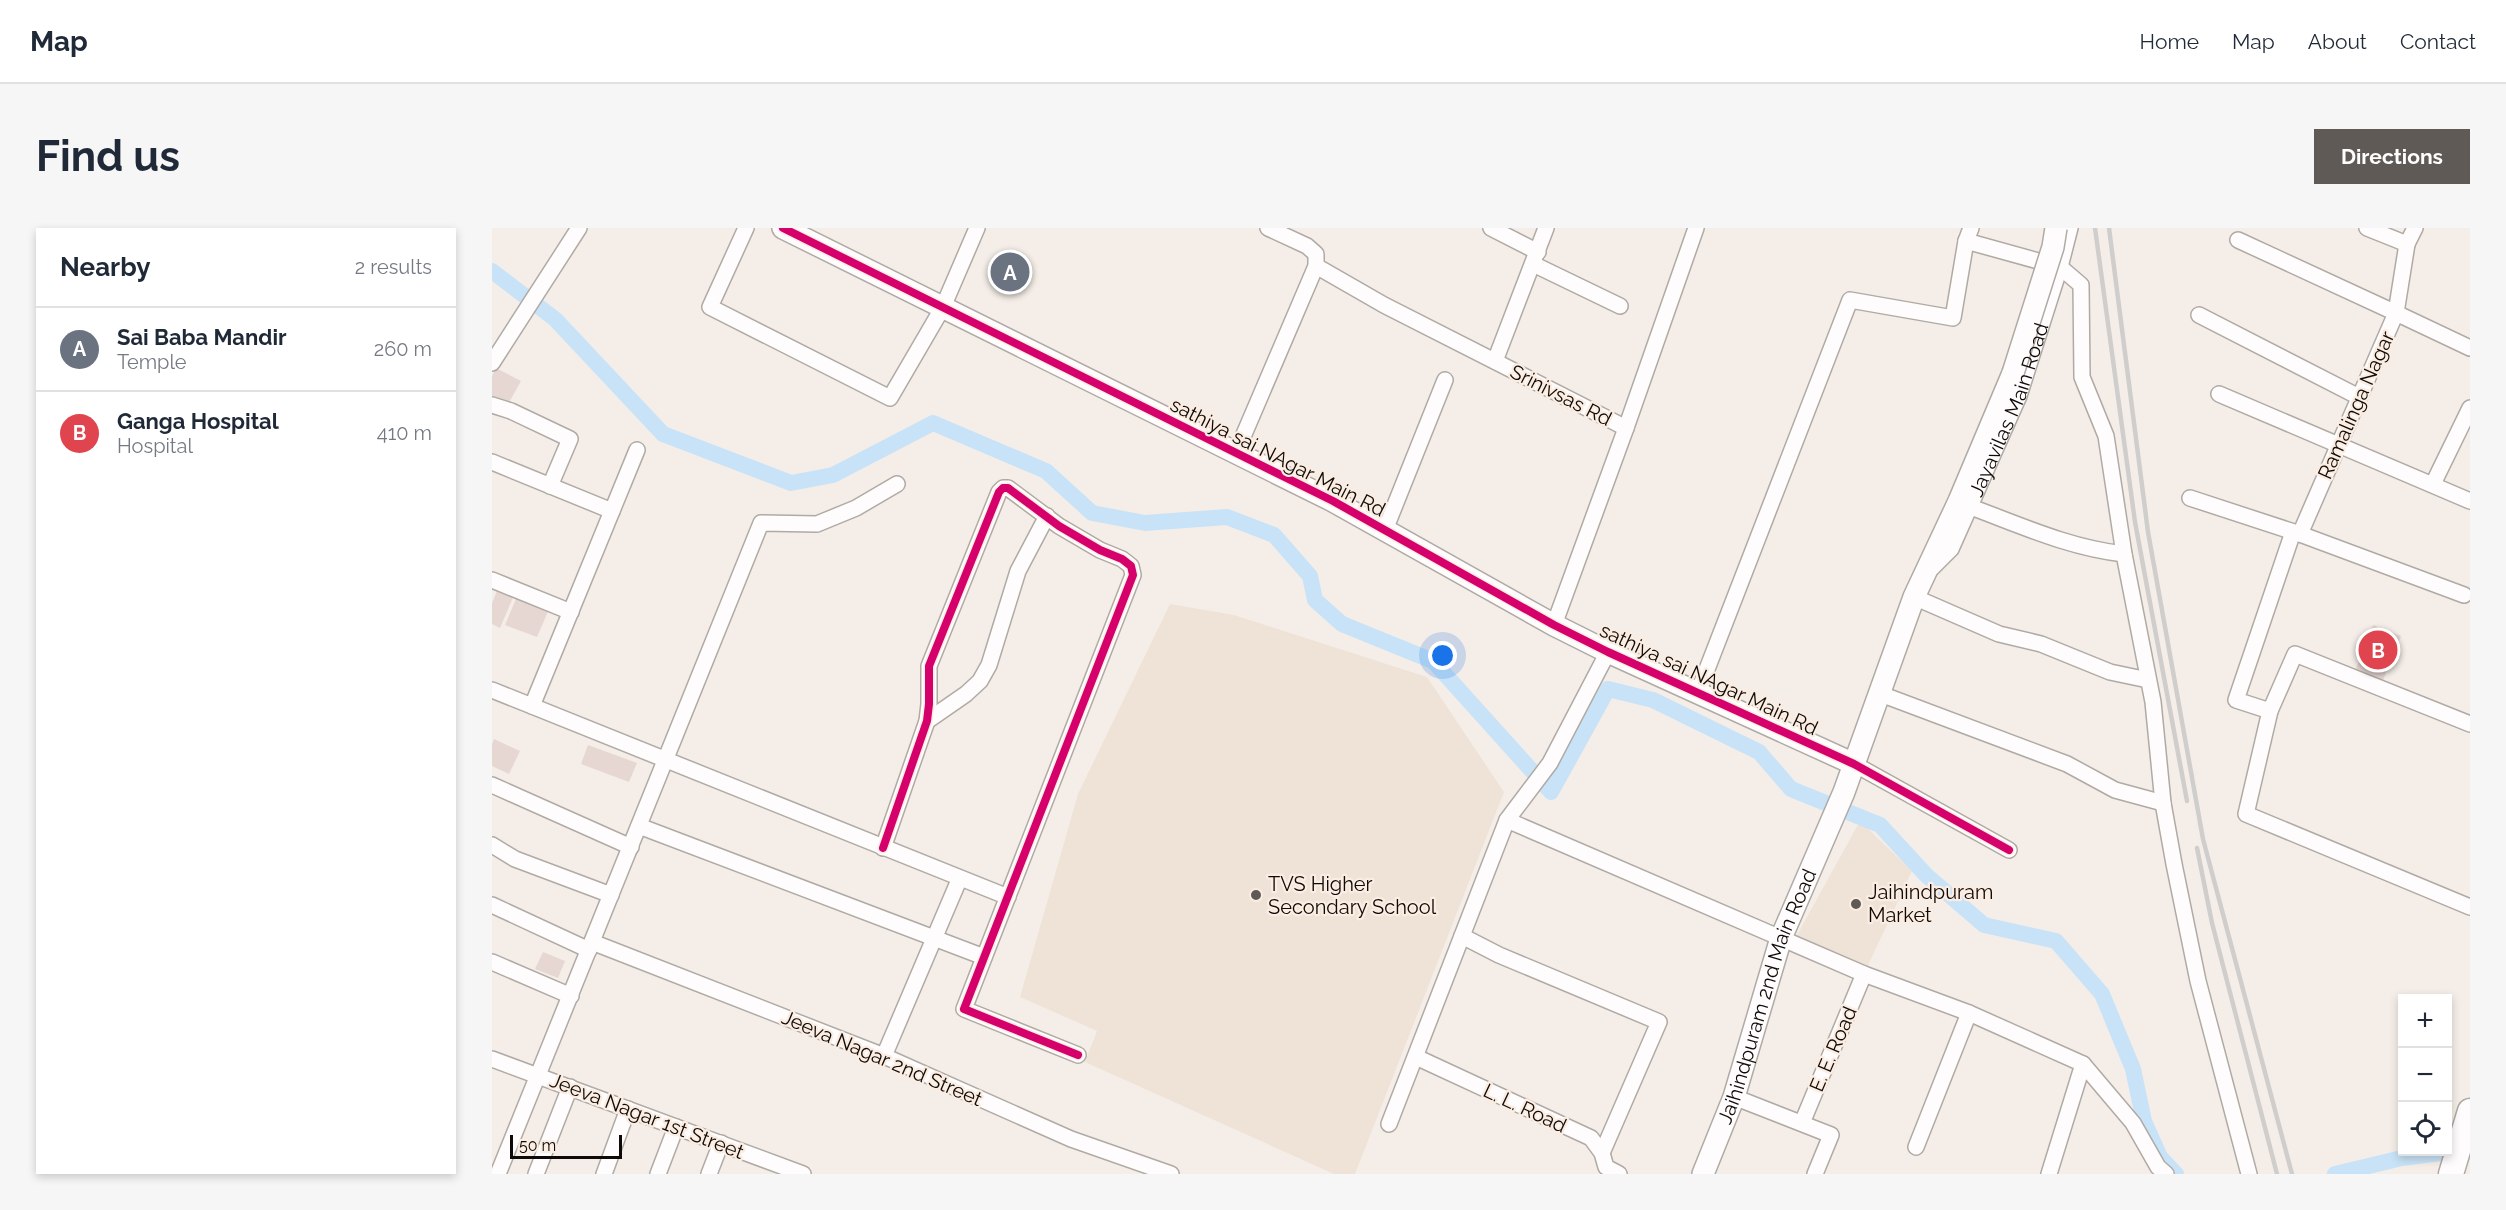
<!DOCTYPE html>
<html lang="en">
<head>
<meta charset="utf-8">
<style>
	body { margin:0; font-family:Raleway,sans-serif; background:#f6f6f7; color:#1f2937 }
	.controls { position:absolute; right:18px; bottom:18px; display:grid; overflow:hidden; border-radius:0px; box-shadow:0 3px 9px #0003 }
	.controls button { width:54px; height:54px; display:grid; place-items:center; padding:0; border:0; border-bottom:2px solid #e0e1e3; background:#fff; color:#1f2937; font:30px sans-serif }
	.scale { position:absolute; left:18px; bottom:15px; width:112px; box-sizing:border-box; padding-left:6px; border:3px solid #0f0a07; border-top:0; font-size:16px; line-height:21px; white-space:nowrap; color:#0f0a07; -webkit-text-stroke:4px #fbede2; paint-order:stroke }
	.you { position:absolute; left:951px; top:428px; width:21px; height:21px; margin:-15px; border:4px solid #fff; border-radius:50%; background:#1a73e8; box-shadow:0 0 0 9px #1a73e833 }
	.badge { display:grid; place-items:center; width:39px; height:39px; border-radius:50%; background:#605a56; color:#fff; font-size:20px; font-weight:700 }
	.pin { position:absolute; translate:-50% -50%; border:3px solid #fff; box-shadow:0 2px 6px #0006 }
	.list { margin:0; padding:0; list-style:none }
	h2 { display:flex; justify-content:space-between; align-items:center; height:78px; margin:0; padding:0 24px; font-size:26px }
	h2 small { font-size:20px; font-weight:400; color:#747a83 }
	.list li { display:grid; grid-template-columns:39px 1fr auto; gap:18px; align-items:center; box-sizing:border-box; height:84px; padding:0 24px; border-top:2px solid #e0e1e3 }
	.list b { display:block; font-size:22px; white-space:nowrap }
	.list p { margin:0; font-size:20px; white-space:nowrap; color:#747a83 }
	.list em { font-size:20px; font-style:normal; color:#747a83 }
	.icon { flex:none; width:33px; height:33px; fill:none; stroke:currentColor; stroke-width:2; stroke-linecap:round; stroke-linejoin:round }
	.map { position:relative; flex:none; width:1978px; height:946px; overflow:hidden; border-radius:0px }
	header { display:flex; align-items:center; gap:36px; box-sizing:border-box; height:84px; padding:0 30px; background:#fff; border-bottom:2px solid #e0e1e3 }
	header strong { font-size:28px }
	nav { display:flex; gap:33px; margin-inline-start:auto; font-size:21px }
	.intro { display:flex; align-items:center; justify-content:space-between; box-sizing:border-box; height:144px; padding:0 36px }
	h1 { margin:0; font-size:42px }
	.button { padding:15px 27px; border-radius:0px; background:#605a56; color:#fff; font-size:21px; font-weight:700 }
	main { display:flex; gap:36px; padding:0 36px }
	aside { flex:1; background:#fff; border-radius:0px; box-shadow:0 3px 9px #0003 }
	.map>svg:first-child { display:block }
	.built { fill:#efe3d7 }
	.lines { fill:none; stroke-linecap:round; stroke-linejoin:round }
	.canal { stroke:#c8e3f7; stroke-width:16 }
	.building { fill:#e7d7d2 }
	.street-casing { stroke:#b0aaa5; stroke-width:18 }
	.secondary-casing { stroke:#b0aaa5; stroke-width:24 }
	.primary-casing { stroke:#b0aaa5; stroke-width:27 }
	.street { stroke:#fefcfc; stroke-width:15 }
	.secondary { stroke:#fefcfc; stroke-width:21 }
	.primary { stroke:#fefcfc; stroke-width:24 }
	.rail { stroke:#d0cecc; stroke-width:4.5 }
	.secondary-bridge-casing { stroke:#b0aaa5; stroke-width:24; stroke-linecap:butt }
	.secondary-bridge { stroke:#fefcfc; stroke-width:21 }
	.cycleway-casing { stroke:#fbede2; stroke-width:11 }
	.cycleway { stroke:#d6006c; stroke-width:8 }
	.poi-dot { fill:#605a56; stroke:#fbede2; stroke-width:2 }
	.labels { text-anchor:middle; stroke-width:4.5; stroke-linejoin:round; paint-order:stroke }
	.street-label { font-size:20px; fill:#0f0a07; stroke:#fbede2 }
	.poi-label { font-size:20px; fill:#0f0a07; stroke:#fbede2; text-anchor:start }
</style>
</head>
<body>
<header>
<strong>Map</strong>
<nav><a>Home</a><a>Map</a><a>About</a><a>Contact</a></nav>
</header>
<div class="intro"><h1>Find us</h1><a class="button">Directions</a></div>
<main>
<aside>
<h2>Nearby<small>2 results</small></h2>
<ul class="list">
<li><span class="badge" style="background:#6b7280">A</span><div><b>Sai Baba Mandir</b><p>Temple</p></div><em>260 m</em></li>
<li><span class="badge" style="background:#e0444e">B</span><div><b>Ganga Hospital</b><p>Hospital</p></div><em>410 m</em></li>
</ul>
</aside>
<div class="map">
<svg width="1978" height="946" viewBox="0 0 1978 946">
	<rect width="100%" height="100%" fill="#f5eee8"/>
	<!-- built -->
	<path class="built" d="M678,376L742,387L935,449L1012,564L863,946H842L593,834L605,803L528,769L586,566Z
		M1368,593L1420,643L1372,746L1304,709Z"/>
	<g class="lines">
		<!-- canal -->
		<path class="canal" d="M0,43L63,91L171,206L299,255L341,247L441,195L554,243L600,285L653,295L735,289L782,307L818,348L823,372L850,396L941,433L1059,564L1116,461L1161,472L1267,524L1299,561L1388,597L1434,647L1492,697L1564,713L1610,766L1641,841L1652,893L1668,929L1684,946
			M1843,946L1910,930L1964,923"/>
	</g>
	<!-- building -->
	<path class="building" d="M4,140L29,153L15,178L0,171V148Z
		M7,358L23,365L8,400L0,396V375Z
		M26,366L58,379L45,409L13,397Z
		M1881,397L1909,408L1889,457L1862,446Z
		M2,511L28,523L17,546L0,538V516Z
		M96,517L145,535L137,554L89,536Z
		M51,724L73,733L66,750L43,741Z"/>
	<g class="lines">
		<defs>
			<g id="street">
				<path d="M254,0L218,79L398,170L451,79L485,0"/>
				<path d="M999,0L1046,24"/>
				<path d="M1875,0L1915,16L1923,0"/>
				<path d="M1746,12L1904,85L1915,16"/>
				<path d="M1474,13L1568,39L1589,57L1590,149L1614,208L1632,326L1661,474L1671,575L1682,636L1706,753L1757,946"/>
				<path d="M1041,36L1128,78"/>
				<path d="M824,38L892,77L1134,200"/>
				<path d="M1707,87L1867,169"/>
				<path d="M1003,133L1054,0"/>
				<path d="M0,135L87,0"/>
				<path d="M1727,166L1978,273"/>
				<path d="M0,177L19,183L78,211L58,258"/>
				<path d="M744,225L824,38V26L815,18L776,0"/>
				<path d="M0,234L120,283"/>
				<path d="M1941,256L1978,180"/>
				<path d="M1698,270L1808,306L1904,85L1978,120"/>
				<path d="M1479,279C1530,298 1578,320 1632,326"/>
				<path d="M893,302L953,152"/>
				<path d="M1801,304L1744,472L1778,483L1754,586L1978,679"/>
				<path d="M1808,306L1972,367"/>
				<path id="s1" d="M1440,340L1459,321L1527,168L1568,39L1578,0"/>
				<path d="M0,352L79,384"/>
				<path d="M1422,369L1507,406L1549,416L1618,444L1656,452"/>
				<path d="M1062,397L1134,200L1204,0"/>
				<path d="M0,462L516,669"/>
				<path d="M1386,465L1575,536L1623,562L1671,575"/>
				<path d="M1205,467L1358,72L1461,90L1474,13L1479,0"/>
				<path d="M40,478L145,222"/>
				<path d="M1778,483L1803,426L1978,496"/>
				<path d="M435,493L474,466L488,453L497,437L526,343L555,288"/>
				<path d="M1362,536L1517,622"/>
				<path d="M0,557L139,619"/>
				<path d="M1015,592L1372,746L1477,785L1591,836L1557,946"/>
				<path d="M147,598L492,729"/>
				<path d="M0,617L23,631L119,667"/>
				<path d="M391,620L435,493L437,476V438L507,264L511,260H516L567,298L608,322L630,331L639,338L641,347L472,781L586,827"/>
				<path d="M0,677L97,722"/>
				<path d="M970,708L1007,727L1167,794L1110,925"/>
				<path d="M100,714L392,828L579,911L679,946"/>
				<path d="M0,734L79,768"/>
				<path d="M392,828L467,652"/>
				<path d="M924,829L1099,910L1110,925L1114,939L1127,946"/>
				<path d="M0,831L311,946"/>
				<path d="M1591,836L1641,895L1666,939L1674,946"/>
				<path d="M1242,869L1339,907L1323,946"/>
				<path d="M1310,895L1372,746"/>
				<path d="M897,896L1015,592L1058,535L1116,424"/>
				<path d="M1424,919L1477,785"/>
				<path d="M6,946L269,295L325,296L364,280L405,256"/>
				<path d="M44,946L78,859"/>
				<path d="M112,946L136,881"/>
				<path d="M166,946L184,899"/>
				<path d="M217,946L229,915"/>
			</g>
			<g id="secondary">
				<path d="M291,0L841,273L1062,397L1116,424L1362,536"/>
				<path id="s2" d="M1211,946L1242,869L1289,710L1352,564L1422,369L1467,273L1521,145"/>
			</g>
			<path id="primary" d="M1959,946L1978,883"/>
		</defs>
		<!-- street casing -->
		<use href="#street" class="street-casing"/>
		<!-- secondary casing -->
		<use href="#secondary" class="secondary-casing"/>
		<!-- primary casing -->
		<use href="#primary" class="primary-casing"/>
		<!-- street -->
		<use href="#street" class="street"/>
		<!-- secondary -->
		<use href="#secondary" class="secondary"/>
		<!-- primary -->
		<use href="#primary" class="primary"/>
		<!-- rail -->
		<path class="rail" d="M1603,0L1643,294L1695,573
			M1617,0L1656,304L1711,611L1800,946
			M1705,620L1720,695L1785,946"/>
		<defs>
			<path id="secondary-bridge" d="M1521,145L1561,19L1564,0"/>
		</defs>
		<!-- secondary-bridge casing -->
		<use href="#secondary-bridge" class="secondary-bridge-casing"/>
		<!-- secondary-bridge -->
		<use href="#secondary-bridge" class="secondary-bridge"/>
		<defs>
			<path id="cycleway" d="M291,0L841,273L1062,397L1116,424L1362,536L1517,622
				M391,620L435,493L437,476V438L507,264L511,260H516L567,298L608,322L630,331L639,338L641,347L472,781L586,827"/>
		</defs>
		<!-- cycleway casing -->
		<use href="#cycleway" class="cycleway-casing"/>
		<!-- cycleway -->
		<use href="#cycleway" class="cycleway"/>
	</g>
	<!-- markers -->
	<g class="poi-dot">
		<circle cx="764" cy="667" r="6"/>
		<circle cx="1364" cy="676" r="6"/>
	</g>
	<g class="labels">
		<!-- street labels -->
		<g class="street-label">
			<text transform="translate(1069 167) rotate(27)" y="7">Srinivsas Rd</text>
			<text transform="translate(1864 177) rotate(-66)" y="7">Ramalinga Nagar</text>
			<text dy="7" stroke="none"><textPath href="#s1" startOffset="178">Jayavilas Main Road</textPath></text>
			<text transform="translate(786 229) rotate(27)" y="7">sathiya sai NAgar Main Rd</text>
			<text transform="translate(1217 451) rotate(25)" y="7">sathiya sai NAgar Main Rd</text>
			<text dy="7" stroke="none"><textPath href="#s2" startOffset="189">Jaihindpuram 2nd Main Road</textPath></text>
			<text transform="translate(1341 821) rotate(-67)" y="7">E. E. Road</text>
			<text transform="translate(390 830) rotate(23)" y="7">Jeeva Nagar 2nd Street</text>
			<text transform="translate(1033 880) rotate(25)" y="7">L. L. Road</text>
			<text transform="translate(155 888) rotate(21)" y="7">Jeeva Nagar 1st Street</text>
		</g>
		<!-- poi labels -->
		<g class="poi-label">
			<text x="776" y="663">TVS Higher<tspan x="776" dy="23">Secondary School</tspan></text>
			<text x="1376" y="671">Jaihindpuram<tspan x="1376" dy="23">Market</tspan></text>
		</g>
	</g>
</svg>
<div class="controls">
<button>+</button>
<button>−</button>
<button><svg class="icon" aria-label="locate" viewBox="0 0 24 24"><circle cx="12" cy="12" r="6"/><path d="M12 2v4M12 18v4M2 12h4M18 12h4"/></svg></button>
</div>
<div class="scale">50 m</div>
<div class="you"></div>
<div class="pin badge" style="left:518px;top:44px;background:#6b7280">A</div>
<div class="pin badge" style="left:1886px;top:422px;background:#e0444e">B</div>
</div>
</main>
</body>
</html>
